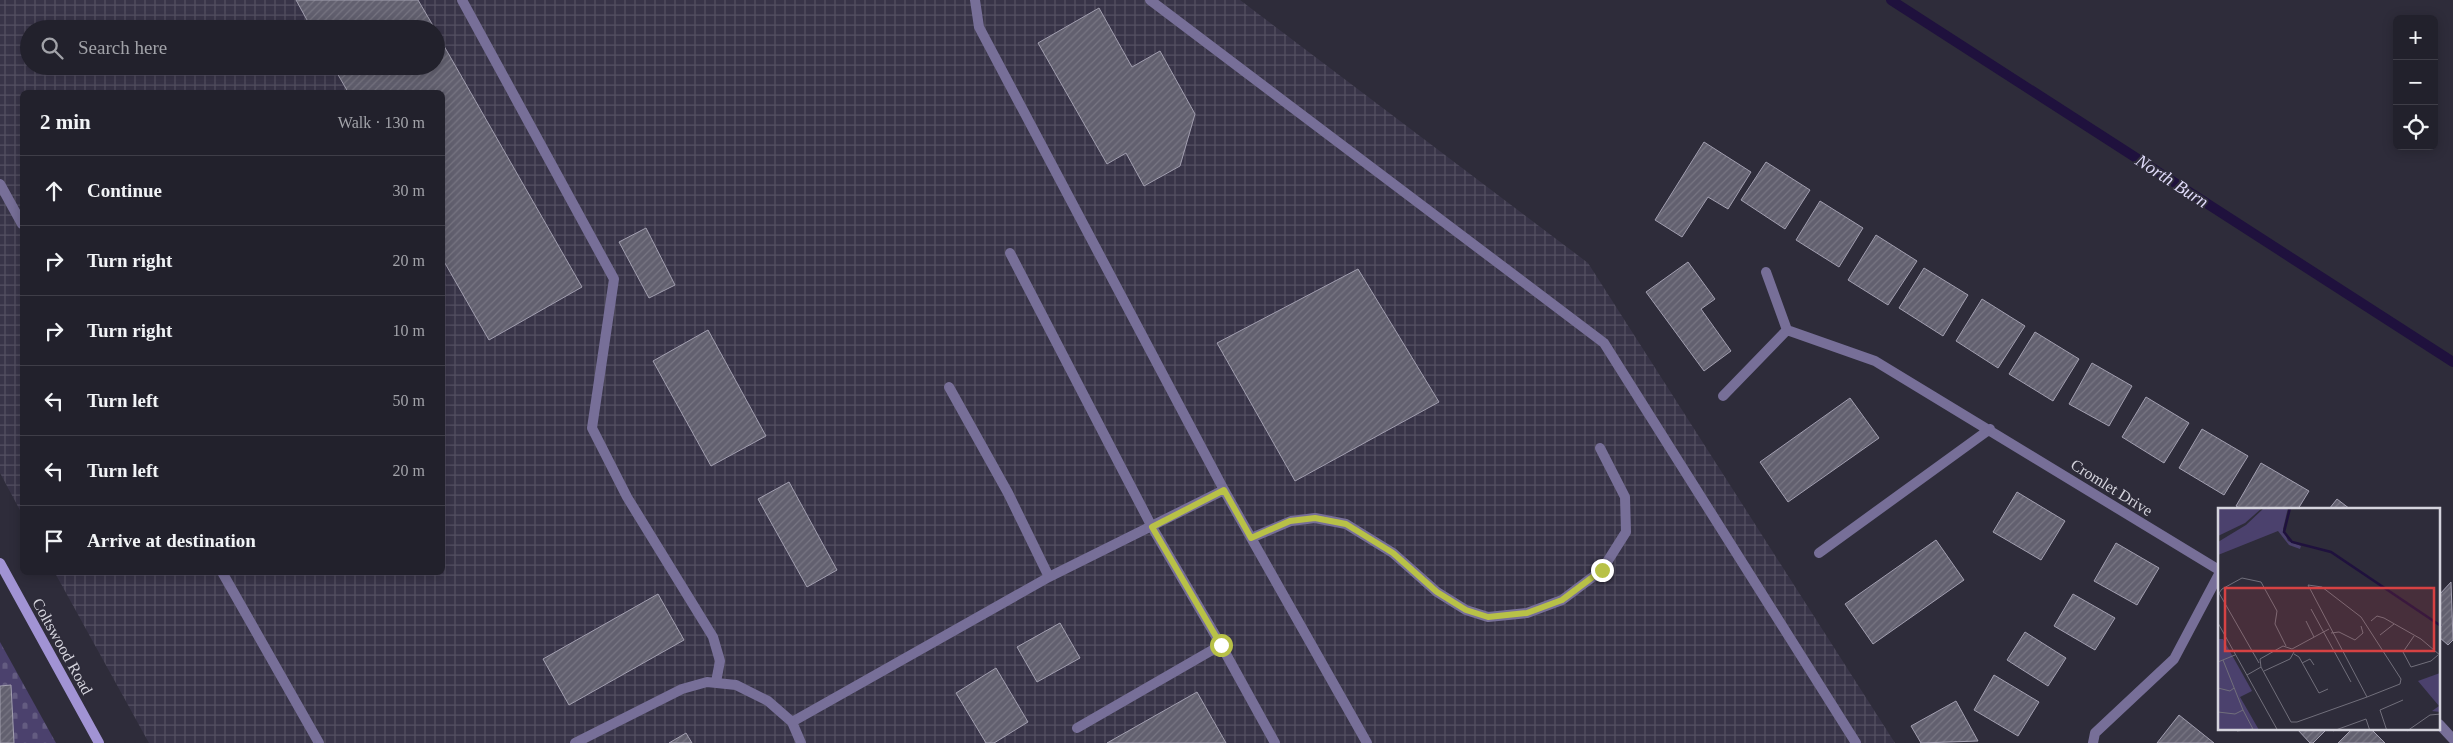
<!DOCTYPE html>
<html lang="en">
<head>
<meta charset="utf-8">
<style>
	body { margin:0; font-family:Georgia,serif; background:#2a2934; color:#f1f3f6 }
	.controls { position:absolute; right:15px; top:15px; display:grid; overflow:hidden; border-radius:8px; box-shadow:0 2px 12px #0003 }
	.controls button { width:45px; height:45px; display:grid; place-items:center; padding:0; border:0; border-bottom:1px solid #3f3e48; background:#22212c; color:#f1f3f6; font:25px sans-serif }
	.stop { position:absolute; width:15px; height:15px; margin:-11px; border:4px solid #b8c147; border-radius:50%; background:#fff }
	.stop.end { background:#b8c147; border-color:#fff; box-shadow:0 1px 5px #0008 }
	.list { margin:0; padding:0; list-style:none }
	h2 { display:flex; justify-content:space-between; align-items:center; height:65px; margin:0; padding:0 20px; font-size:21px }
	h2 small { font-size:16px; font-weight:400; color:#a2a3a9 }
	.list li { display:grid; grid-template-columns:32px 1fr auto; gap:15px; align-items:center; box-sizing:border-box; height:70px; padding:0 20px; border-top:1px solid #3f3e48 }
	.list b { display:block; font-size:19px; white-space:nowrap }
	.list em { font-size:16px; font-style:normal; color:#a2a3a9 }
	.icon { flex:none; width:28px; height:28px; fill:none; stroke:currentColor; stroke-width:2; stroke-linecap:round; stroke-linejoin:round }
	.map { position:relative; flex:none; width:2453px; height:743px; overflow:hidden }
	.search { position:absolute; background:#22212c; box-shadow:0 2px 12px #0003; left:20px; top:20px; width:425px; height:55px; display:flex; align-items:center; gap:12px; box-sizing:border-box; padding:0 18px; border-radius:28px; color:#a2a3a9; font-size:19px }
	.panel { position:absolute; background:#22212c; box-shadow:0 2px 12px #0003; left:20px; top:90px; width:425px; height:485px; border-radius:8px }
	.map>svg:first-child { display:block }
	.industrial { fill:url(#industrial-grid); fill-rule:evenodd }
	.cemetery { fill:url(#cemetery-stones) }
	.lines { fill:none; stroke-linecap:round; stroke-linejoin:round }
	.stream { stroke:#1f113d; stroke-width:10 }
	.building { fill:url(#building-hatch); stroke:#a29fb0 }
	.lane { stroke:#776f98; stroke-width:10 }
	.street { stroke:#776f98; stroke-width:10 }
	.secondary { stroke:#a193d4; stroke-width:10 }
	.route { stroke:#b8c147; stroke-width:6 }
	.labels { text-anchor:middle; stroke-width:4; stroke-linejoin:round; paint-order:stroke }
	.street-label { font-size:16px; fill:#d5d4dd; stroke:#2e2c3a }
	.water-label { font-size:18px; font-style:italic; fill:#dfdaf9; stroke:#2e2c3a }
	.inset-river { fill:none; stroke:#1f113d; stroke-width:2.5 }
	.inset-road { fill:none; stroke:#716f7b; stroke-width:1 }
	.view { fill:#d64243; fill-opacity:0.15; stroke:#d64243; stroke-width:2.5 }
	.inset-edge { fill:none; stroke:#d5d4dd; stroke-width:2.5 }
</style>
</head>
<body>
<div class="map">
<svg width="2453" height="743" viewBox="0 0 2453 743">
	<defs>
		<pattern id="industrial-grid" width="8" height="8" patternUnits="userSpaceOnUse" patternTransform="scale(1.25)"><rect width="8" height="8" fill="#383448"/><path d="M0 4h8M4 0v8" fill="none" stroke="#545062"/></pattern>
		<pattern id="cemetery-stones" width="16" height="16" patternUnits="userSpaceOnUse" patternTransform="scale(1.25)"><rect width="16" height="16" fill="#4b416d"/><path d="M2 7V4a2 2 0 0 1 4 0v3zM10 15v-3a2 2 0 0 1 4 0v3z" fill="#645c81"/></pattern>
		<pattern id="building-hatch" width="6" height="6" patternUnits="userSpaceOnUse" patternTransform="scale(1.25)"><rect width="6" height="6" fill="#62606f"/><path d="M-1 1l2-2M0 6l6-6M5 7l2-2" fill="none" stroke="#787683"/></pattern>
	</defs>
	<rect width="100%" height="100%" fill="#2e2c3a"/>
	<!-- industrial -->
	<path class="industrial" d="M0,0H1240L1588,263L1895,743H149L55,573L442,572V92H22V514L0,473ZM29,29H436V66H29Z"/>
	<!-- cemetery -->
	<path class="cemetery" d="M0,642L56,743H0Z"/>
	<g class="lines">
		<!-- stream -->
		<path class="stream" d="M1891,0L2453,362"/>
	</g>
	<!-- building -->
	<path class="building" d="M296,0H418L435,29H312Z
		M1099,8L1132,67L1160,51L1195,114L1180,166L1144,186L1126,153L1107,164L1038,43Z
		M436,32L582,287L489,340L442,258V92H348L333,66H436Z
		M1704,142L1751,172L1728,209L1708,197L1682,237L1655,220Z
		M1766,162L1810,190L1785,229L1741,200Z
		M1820,201L1863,228L1839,267L1796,240Z
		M646,228L675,285L649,298L619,242Z
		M1876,235L1917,261L1888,305L1848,280Z
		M1688,262L1715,299L1701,309L1731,351L1704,371L1646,292Z
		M1924,268L1968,295L1943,336L1899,308Z
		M1358,269L1439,402L1295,481L1217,343Z
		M1982,299L2025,326L1998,368L1956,341Z
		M708,330L766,436L711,466L653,361Z
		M2035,332L2079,359L2053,401L2009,374Z
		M2092,363L2132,386L2109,426L2069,404Z
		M2146,397L2189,423L2164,463L2122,437Z
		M1850,398L1879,438L1788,502L1760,462Z
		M2202,429L2248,456L2224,495L2179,468Z
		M2261,463L2309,491L2298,509H2241L2236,506Z
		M789,482L837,570L807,587L758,499Z
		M2017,492L2065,521L2041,560L1993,532Z
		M2337,499L2350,509H2329Z
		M1936,540L1964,580L1873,644L1845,604Z
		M2116,543L2159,568L2137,605L2094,581Z
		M2451,582L2453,640L2448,645L2439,637V595Z
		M658,594L684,640L569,705L543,659Z
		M2073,594L2115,618L2095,650L2054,626Z
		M1060,623L1080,658L1037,682L1017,647Z
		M2025,632L2066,658L2048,686L2007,660Z
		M996,668L1028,722L994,743H986L956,693Z
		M1994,675L2039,702L2018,736L1974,710Z
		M11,685L14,743H0V686Z
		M1197,692L1226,743H1107Z
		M1956,701L1978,741L1921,743L1911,726Z
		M2179,715L2214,743H2157Z
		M2297,729H2327L2313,743H2310Z
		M2352,729H2371L2385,743H2338Z
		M686,733L692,743H669Z"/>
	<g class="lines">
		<!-- lane -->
		<path class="lane" d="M462,0L614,279L592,428L627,497L713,637L720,661L716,682
			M975,0L979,27L1224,490L1367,743
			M1150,0L1604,343L1856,743
			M0,184L22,224
			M1010,253L1152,527L1221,645L1275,743
			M949,387L1008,493L1049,577
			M1251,538L1291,521L1315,518L1346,524L1393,553L1437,592L1466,610L1488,617L1527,613L1562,600L1602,570L1626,532L1625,497L1600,448
			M222,572L319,743
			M792,722L801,743
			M1077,728L1221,645
			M575,743L682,689L707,682L736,685L768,701L792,722L1049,577L1224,490"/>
		<!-- street -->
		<path class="street" d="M1766,272L1787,330
			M1723,396L1787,330L1875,361L2219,570
			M1819,553L1990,429
			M2439,724L2453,739
			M2093,743L2095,733L2174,659L2219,574"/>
		<!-- secondary -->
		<path class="secondary" d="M0,563L99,743"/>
	</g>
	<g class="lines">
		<!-- route -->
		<path class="route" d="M1221,645L1152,527L1224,490L1251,538L1290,521L1315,518L1346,524L1393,553L1437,592L1466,610L1488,617L1527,613L1562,600L1602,570"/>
	</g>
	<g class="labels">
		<!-- street labels -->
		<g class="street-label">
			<text transform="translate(2112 487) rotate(32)" y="6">Cromlet Drive</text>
			<text transform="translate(63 646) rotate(61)" y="6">Coltswood Road</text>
		</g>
		<!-- water labels -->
		<g class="water-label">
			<text transform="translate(2172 181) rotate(33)" y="6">North Burn</text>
		</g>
	</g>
	<!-- overview -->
	<g transform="translate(2218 508)">
		<rect width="222" height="222" fill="#2e2c3a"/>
		<path d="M0,0H44L27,15L0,28ZM222,165V204L214,203L221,198L200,173Z" fill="#4b416d"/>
		<path d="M46,0H70L65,21L70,33L83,38L82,41L71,37L60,23L0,47V34L28,17Z" fill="#4b416d"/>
		<path d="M0,131H5L34,183L22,189L41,222L0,223Z" fill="#4b416d"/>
		<path class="inset-river" d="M72,0L66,24L74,34L113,44L223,118"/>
		<path class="inset-road" d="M93,101L133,174M88,113L96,129M153,113L159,108L166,110L203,131L223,148M0,115L60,223M111,121L74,141L65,138L42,151L43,159L73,214H79L149,189L182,176L183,171L143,109L104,79L90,77L149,189M113,125L121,124L137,132L145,125L143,118M162,127L176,116M196,128L185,144L193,159L213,153L220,147M76,146L81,149L101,185L110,181M0,154L17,147M41,155L1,85L4,81L24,70L43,74L59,103L57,116L68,138M84,155L92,151L96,157M46,163L72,151L76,144M29,167L43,159M0,180L12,183L16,180M25,202L36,223M0,204L17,206L25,202L5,152M19,223L35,221M115,223L148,211L152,223M169,223L162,202L185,192M189,223L212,207L223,206"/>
		<path class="view" d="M7,80H216V143H7Z"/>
		<rect width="222" height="222" class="inset-edge"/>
	</g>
</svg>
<div class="controls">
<button>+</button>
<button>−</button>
<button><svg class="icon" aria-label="locate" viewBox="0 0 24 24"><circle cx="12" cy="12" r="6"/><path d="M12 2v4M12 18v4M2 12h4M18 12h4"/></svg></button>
</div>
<div class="stop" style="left:1221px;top:645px"></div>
<div class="stop end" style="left:1602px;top:570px"></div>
<div class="search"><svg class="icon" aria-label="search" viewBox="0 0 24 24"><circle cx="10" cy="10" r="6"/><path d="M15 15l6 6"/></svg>Search here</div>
<section class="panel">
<h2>2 min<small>Walk · 130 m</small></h2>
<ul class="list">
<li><svg class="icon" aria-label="ahead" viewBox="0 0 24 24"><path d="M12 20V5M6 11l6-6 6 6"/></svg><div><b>Continue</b></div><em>30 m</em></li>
<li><svg class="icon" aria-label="right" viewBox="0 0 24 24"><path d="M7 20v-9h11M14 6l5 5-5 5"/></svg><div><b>Turn right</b></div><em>20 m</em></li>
<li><svg class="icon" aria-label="right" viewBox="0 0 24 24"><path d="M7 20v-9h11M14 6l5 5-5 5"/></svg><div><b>Turn right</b></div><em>10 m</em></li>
<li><svg class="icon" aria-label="left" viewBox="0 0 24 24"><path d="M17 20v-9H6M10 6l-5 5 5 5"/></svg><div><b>Turn left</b></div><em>50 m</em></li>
<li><svg class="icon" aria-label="left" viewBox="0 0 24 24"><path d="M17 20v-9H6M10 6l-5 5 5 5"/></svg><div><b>Turn left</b></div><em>20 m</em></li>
<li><svg class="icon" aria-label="arrive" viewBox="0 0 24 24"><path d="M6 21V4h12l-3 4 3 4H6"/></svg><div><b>Arrive at destination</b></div></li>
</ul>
</section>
</div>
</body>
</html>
